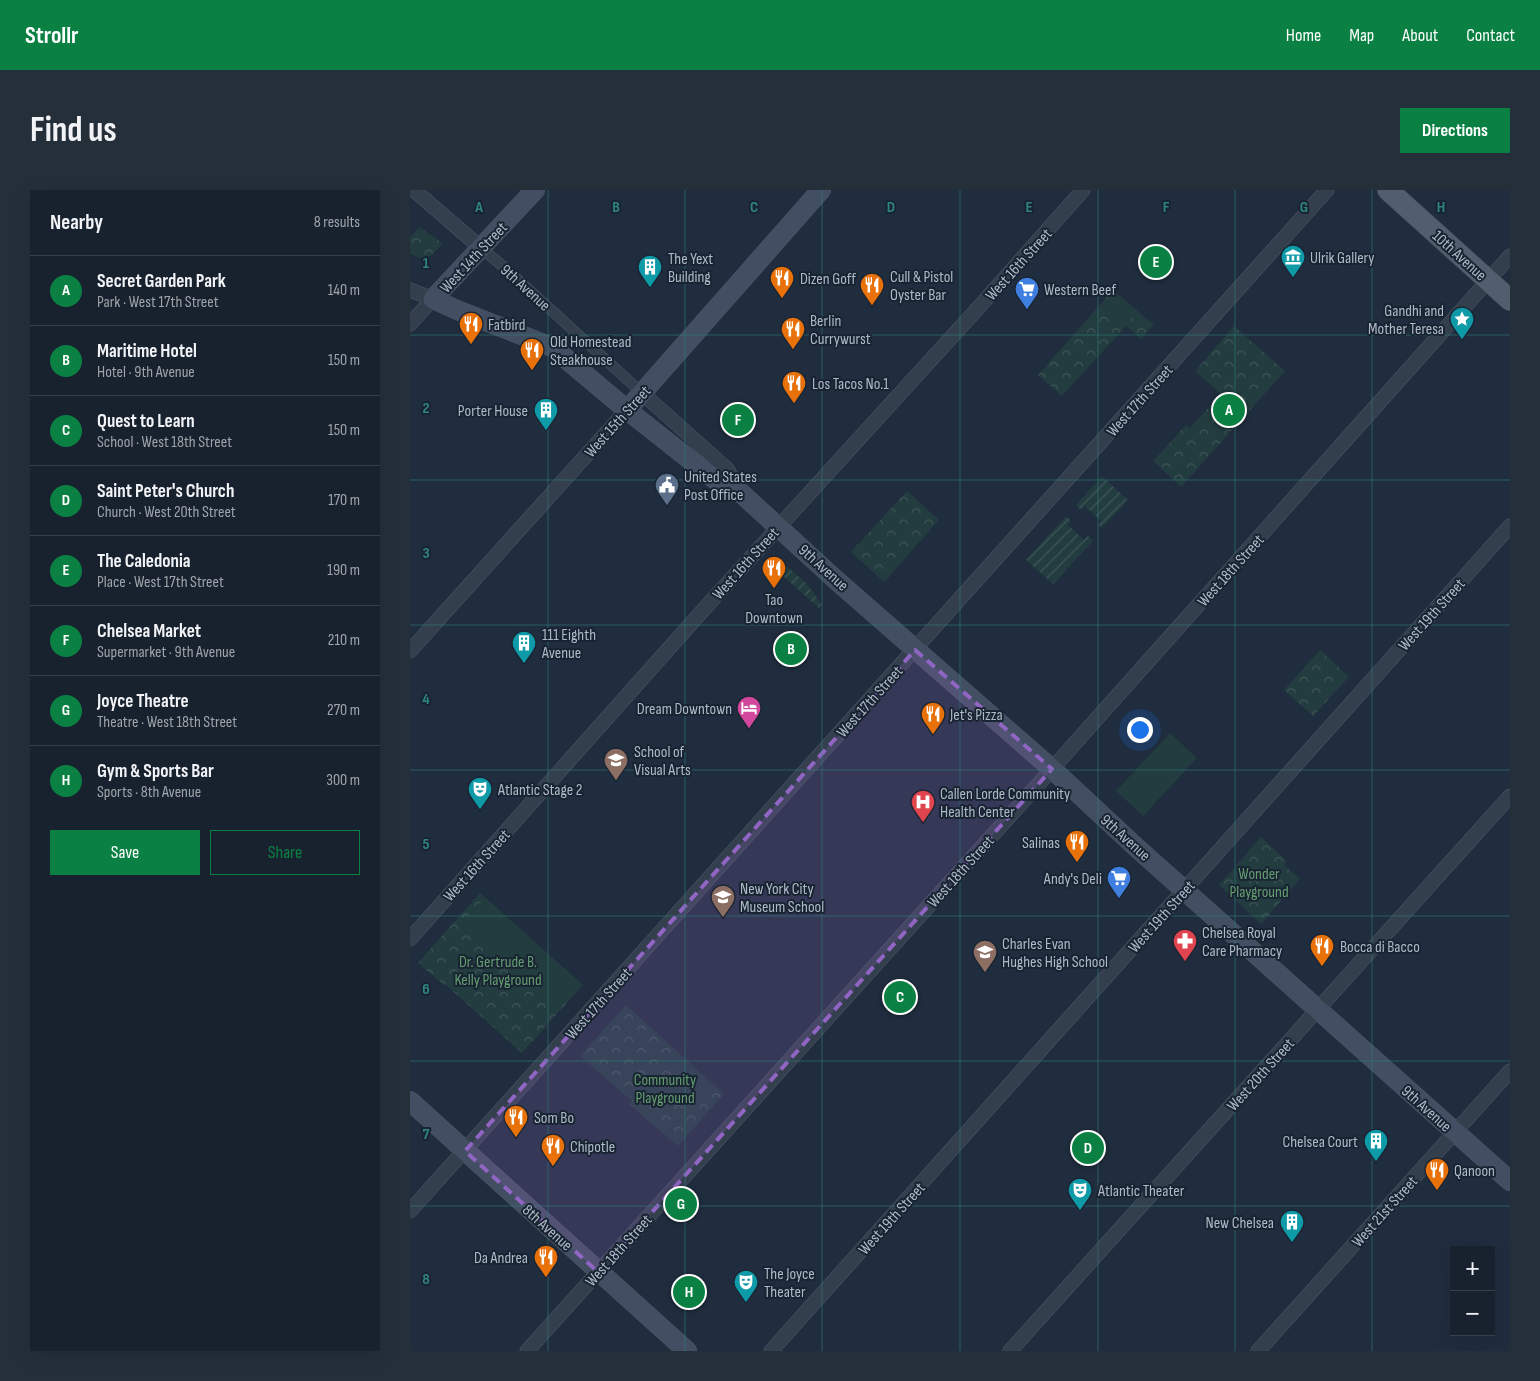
<!DOCTYPE html>
<html lang="en">
<head>
<meta charset="utf-8">
<style>
	body { margin:0; font-family:"Sofia Sans Condensed",sans-serif; background:#252f3a; color:#f1f3f6 }
	.controls { position:absolute; right:15px; bottom:15px; display:grid; overflow:hidden; border-radius:0px; box-shadow:0 5px 20px #0002 }
	.controls button { width:45px; height:45px; display:grid; place-items:center; padding:0; border:0; border-bottom:1px solid #363f4a; background:#18222e; color:#f1f3f6; font:25px sans-serif }
	.you { position:absolute; left:729px; top:539px; width:18px; height:18px; margin:-12px; border:4px solid #fff; border-radius:50%; background:#1a73e8; box-shadow:0 0 0 8px #1a73e833 }
	.badge { display:grid; place-items:center; width:32px; height:32px; border-radius:50%; background:#0b8043; color:#fff; font-size:16px; font-weight:700 }
	.pin { position:absolute; translate:-50% -50%; border:2px solid #fff; box-shadow:0 1px 5px #0006 }
	.list { margin:0; padding:0; list-style:none }
	h2 { display:flex; justify-content:space-between; align-items:center; height:65px; margin:0; padding:0 20px; font-size:21px }
	h2 small { font-size:16px; font-weight:400; color:#9fa4aa }
	.list li { display:grid; grid-template-columns:32px 1fr auto; gap:15px; align-items:center; box-sizing:border-box; height:70px; padding:0 20px; border-top:1px solid #363f4a }
	.list b { display:block; font-size:19px; white-space:nowrap }
	.list p { margin:0; font-size:16px; white-space:nowrap; color:#9fa4aa }
	.list em { font-size:16px; font-style:normal; color:#9fa4aa }
	.actions { display:flex; gap:10px; padding:15px 20px }
	.actions a { flex:1; padding:11px 0; border:1px solid #0b8043; border-radius:0px; text-align:center; font-size:18px; color:#0b8043 }
	.actions .main { background:#0b8043; color:#fff }
	.map { position:relative; flex:none; width:1100px; height:1161px; overflow:hidden; border-radius:0px }
	header { display:flex; align-items:center; gap:30px; box-sizing:border-box; height:70px; padding:0 25px; background:#0b8043; color:#fff }
	header strong { font-size:24px }
	nav { display:flex; gap:28px; margin-inline-start:auto; font-size:18px }
	.intro { display:flex; align-items:center; justify-content:space-between; box-sizing:border-box; height:120px; padding:0 30px }
	h1 { margin:0; font-size:35px }
	.button { padding:12px 22px; border-radius:0px; background:#0b8043; color:#fff; font-size:18px; font-weight:700 }
	main { display:flex; gap:30px; padding:0 30px }
	aside { flex:1; background:#18222e; border-radius:0px; box-shadow:0 5px 20px #0002 }
	.map>svg:first-child { display:block }
	.park { fill:url(#park-crowns) }
	.garden { fill:url(#garden-furrows) }
	.pitch { fill:#223c3f }
	.lines { fill:none; stroke-linecap:round; stroke-linejoin:round }
	.pedestrian-casing { stroke:#4f5a68; stroke-width:11 }
	.minor-casing { stroke:#4f5a68; stroke-width:15 }
	.secondary-casing { stroke:#4f5a68; stroke-width:20 }
	.primary-casing { stroke:#3d4856; stroke-width:22 }
	.pedestrian { stroke:#343f4e; stroke-width:10 }
	.minor { stroke:#343f4e; stroke-width:14 }
	.secondary { stroke:#424e61; stroke-width:19 }
	.primary { stroke:#525e6e; stroke-width:21 }
	.marked { fill:#9065c3; fill-opacity:0.2; stroke:#9065c3; stroke-width:4; stroke-dasharray:10 6; stroke-linejoin:round }
	.grid { fill:none; stroke:#2f8480; stroke-width:1; stroke-opacity:0.55 }
	.labels { text-anchor:middle; stroke-width:4; stroke-linejoin:round; paint-order:stroke }
	.street-label { font-size:16px; fill:#afbac9; stroke:#192432 }
	.poi-label { font-size:16px; fill:#afbac9; stroke:#192432; text-anchor:start }
	.park-label { font-size:16px; fill:#649d70; stroke:#192432 }
	.grid-label { font-size:16px; text-anchor:middle; font-weight:bold; fill:#2f8480; stroke:#192432; stroke-width:4; stroke-linejoin:round; paint-order:stroke }
</style>
</head>
<body>
<header>
<strong>Strollr</strong>
<nav><a>Home</a><a>Map</a><a>About</a><a>Contact</a></nav>
</header>
<div class="intro"><h1>Find us</h1><a class="button">Directions</a></div>
<main>
<aside>
<h2>Nearby<small>8 results</small></h2>
<ul class="list">
<li><span class="badge">A</span><div><b>Secret Garden Park</b><p>Park · West 17th Street</p></div><em>140 m</em></li>
<li><span class="badge">B</span><div><b>Maritime Hotel</b><p>Hotel · 9th Avenue</p></div><em>150 m</em></li>
<li><span class="badge">C</span><div><b>Quest to Learn</b><p>School · West 18th Street</p></div><em>150 m</em></li>
<li><span class="badge">D</span><div><b>Saint Peter's Church</b><p>Church · West 20th Street</p></div><em>170 m</em></li>
<li><span class="badge">E</span><div><b>The Caledonia</b><p>Place · West 17th Street</p></div><em>190 m</em></li>
<li><span class="badge">F</span><div><b>Chelsea Market</b><p>Supermarket · 9th Avenue</p></div><em>210 m</em></li>
<li><span class="badge">G</span><div><b>Joyce Theatre</b><p>Theatre · West 18th Street</p></div><em>270 m</em></li>
<li><span class="badge">H</span><div><b>Gym &amp; Sports Bar</b><p>Sports · 8th Avenue</p></div><em>300 m</em></li>
</ul>
<div class="actions"><a class="main">Save</a><a>Share</a></div>
</aside>
<div class="map">
<svg width="1100" height="1161" viewBox="0 0 1100 1161">
	<defs>
		<pattern id="park-crowns" width="20" height="18" patternUnits="userSpaceOnUse" patternTransform="scale(1.25)"><rect width="20" height="18" fill="#223c3f"/><path d="M2 6a3 3 0 1 1 6 0M12 15a3 3 0 1 1 6 0" fill="none" stroke="#405659"/></pattern>
		<pattern id="garden-furrows" width="10" height="10" patternUnits="userSpaceOnUse" patternTransform="scale(1.25)"><rect width="10" height="10" fill="#223c3f"/><path d="M-1 1l2-2M0 10L10 0M9 11l2-2" fill="none" stroke="#405659"/></pattern>
	</defs>
	<rect width="100%" height="100%" fill="#202d3e"/>
	<!-- park -->
	<path class="park" d="M10,37L33,54L16,70L0,64V47Z
		M703,100L744,135L731,149L716,136L652,206L628,185Z
		M824,136L875,181L771,297L743,271L776,235L780,238L811,204L785,181Z
		M497,301L529,330L474,392L441,362Z
		M910,460L939,487L903,526L874,500Z
		M851,647L877,671L874,675L890,689L851,734L809,695Z
		M70,703L173,795L112,863L35,794L34,795L8,773Z
		M216,815L314,904L268,956L219,914L222,911L170,866Z"/>
	<!-- garden -->
	<path class="garden" d="M692,286L718,310L692,338L688,335L691,331L675,316L671,320L666,315Z
		M656,326L661,331L658,335L674,350L678,346L683,351L643,394L616,370Z
		M370,370L397,394L412,415L409,418L363,377Z"/>
	<!-- pitch -->
	<path class="pitch" d="M704,104L725,123L712,137L691,118Z
		M760,543L787,568L733,626L706,601Z
		M73,710L128,760L109,780L54,730Z
		M131,762L164,792L146,813L113,783Z
		M264,862L303,897L298,903L258,868Z"/>
	<g class="lines">
		<defs>
			<path id="pedestrian" d="M71,58L94,77L232,203"/>
			<path id="minor" d="M4,0L71,58
				M0,100L23,109L0,134
				M232,203L317,279L331,303
				M0,461L217,220
				M0,749L303,409L569,117L673,0
				M0,1021L917,0
				M117,1161L616,608L1100,66
				M361,1161L1100,336
				M600,1161L1100,606
				M848,1161L1100,881"/>
			<path id="secondary" d="M125,0L23,109L47,120L142,157L217,220L307,291L331,303L426,390L642,579L727,658L1100,991
				M217,220L411,0
				M0,911L277,1161"/>
			<path id="primary" d="M978,0L1100,110"/>
		</defs>
		<!-- pedestrian casing -->
		<use href="#pedestrian" class="pedestrian-casing"/>
		<!-- minor casing -->
		<use href="#minor" class="minor-casing"/>
		<!-- secondary casing -->
		<use href="#secondary" class="secondary-casing"/>
		<!-- primary casing -->
		<use href="#primary" class="primary-casing"/>
		<!-- pedestrian -->
		<use href="#pedestrian" class="pedestrian"/>
		<!-- minor -->
		<use href="#minor" class="minor"/>
		<!-- secondary -->
		<use href="#secondary" class="secondary"/>
		<!-- primary -->
		<use href="#primary" class="primary"/>
	</g>
	<!-- marked area -->
	<path class="marked" d="M505,460L642,579L188,1082L55,961Z"/>
	<!-- grid -->
	<path class="grid" d="M138,0V1161M275,0V1161M412,0V1161M550,0V1161M688,0V1161M825,0V1161M962,0V1161M0,145H1100M0,290H1100M0,435H1100M0,580H1100M0,726H1100M0,871H1100M0,1016H1100"/>
	<!-- icons -->
	<defs>
		<symbol id="museum-pin" viewBox="-11 -11 22 30"><path d="M0 17L-7.5 6A9.5 9.5 0 1 1 7.5 6Z" fill="#0f9aa8" stroke="#192432"/><path d="M0-6L6-3V-2H-6V-3ZM-5-1h2V3h-2ZM-1-1h2V3h-2ZM3-1h2V3H3ZM-6 4H6V6H-6Z" fill="#fff"/></symbol>
		<symbol id="building-pin" viewBox="-11 -11 22 30"><path d="M0 17L-7.5 6A9.5 9.5 0 1 1 7.5 6Z" fill="#0f9aa8" stroke="#192432"/><path d="M-4-6H4V6H1V3H-1V6H-4ZM-2.5-4.3h1.7v1.8h-1.7ZM.8-4.3h1.7v1.8H.8ZM-2.5-1h1.7V.8h-1.7ZM.8-1h1.7V.8H.8Z" fill="#fff"/></symbol>
		<symbol id="restaurant-pin" viewBox="-11 -11 22 30"><path d="M0 17L-7.5 6A9.5 9.5 0 1 1 7.5 6Z" fill="#e8710a" stroke="#192432"/><path d="M-5-6h1v4h1v-4h1v4h1v-4h1v5L-1.5 .5V6h-2V.5L-5-1ZM5-6V6H3V1.5H1.5Q1.5-4 5-6Z" fill="#fff"/></symbol>
		<symbol id="supermarket-pin" viewBox="-11 -11 22 30"><path d="M0 17L-7.5 6A9.5 9.5 0 1 1 7.5 6Z" fill="#3f7fe0" stroke="#192432"/><path d="M-6-5.5h2.5l.6 2H6L4.5 2H-2.5L-4.4-4H-6ZM-1.5 3.2a1.3 1.3 0 1 0 .1 0ZM3 3.2a1.3 1.3 0 1 0 .1 0Z" fill="#fff"/></symbol>
		<symbol id="sight-pin" viewBox="-11 -11 22 30"><path d="M0 17L-7.5 6A9.5 9.5 0 1 1 7.5 6Z" fill="#0f9aa8" stroke="#192432"/><path d="M0-6L1.8-2.2L6-1.7L2.9 1.2L3.7 5.4L0 3.3L-3.7 5.4L-2.9 1.2L-6-1.7L-1.8-2.2Z" fill="#fff"/></symbol>
		<symbol id="civic-pin" viewBox="-11 -11 22 30"><path d="M0 17L-7.5 6A9.5 9.5 0 1 1 7.5 6Z" fill="#5c6f8a" stroke="#192432"/><path d="M-.6-6.5H3V-4.5H.6V-3L4-1V1h2V6H-6V1h2V-1L-.6-3ZM-1.2 2.5V6h2.4V2.5Z" fill="#fff"/></symbol>
		<symbol id="hotel-pin" viewBox="-11 -11 22 30"><path d="M0 17L-7.5 6A9.5 9.5 0 1 1 7.5 6Z" fill="#d1479c" stroke="#192432"/><path d="M-6-4.5h1.5V1H6V5H4.5V3h-9V5H-6ZM-4 0a1.8 1.8 0 1 1 3.6 0ZM.5 0V-2.5h3Q6-2.5 6 0Z" fill="#fff"/></symbol>
		<symbol id="university-pin" viewBox="-11 -11 22 30"><path d="M0 17L-7.5 6A9.5 9.5 0 1 1 7.5 6Z" fill="#8d6e63" stroke="#192432"/><path d="M0-5L7-2L0 1L-7-2ZM-4 1L0 2.5L4 1V4Q0 6-4 4Z" fill="#fff"/></symbol>
		<symbol id="theatre-pin" viewBox="-11 -11 22 30"><path d="M0 17L-7.5 6A9.5 9.5 0 1 1 7.5 6Z" fill="#0f9aa8" stroke="#192432"/><path d="M-5-5.5Q0-4 5-5.5V0Q5 5 0 6Q-5 5-5 0ZM-3.3-2.5H-1v1.5H-3.3ZM1-2.5H3.3v1.5H1ZM-2.8 1Q0 5.5 2.8 1Z" fill="#fff"/></symbol>
		<symbol id="hospital-pin" viewBox="-11 -11 22 30"><path d="M0 17L-7.5 6A9.5 9.5 0 1 1 7.5 6Z" fill="#e0444e" stroke="#192432"/><path d="M-5-5h3v3.5h4V-5h3V5h-3V1.5h-4V5h-3Z" fill="#fff"/></symbol>
		<symbol id="school-pin" viewBox="-11 -11 22 30"><path d="M0 17L-7.5 6A9.5 9.5 0 1 1 7.5 6Z" fill="#8d6e63" stroke="#192432"/><path d="M0-5L7-2L0 1L-7-2ZM-4 1L0 2.5L4 1V4Q0 6-4 4Z" fill="#fff"/></symbol>
		<symbol id="pharmacy-pin" viewBox="-11 -11 22 30"><path d="M0 17L-7.5 6A9.5 9.5 0 1 1 7.5 6Z" fill="#e0444e" stroke="#192432"/><path d="M-2-6h4v4h4v4h-4v4h-4v-4h-4v-4h4Z" fill="#fff"/></symbol>
	</defs>
	<g fill-rule="evenodd">
		<use href="#museum-pin" x="869" y="53" width="28" height="38"/>
		<use href="#building-pin" x="226" y="63" width="28" height="38"/>
		<use href="#restaurant-pin" x="358" y="74" width="28" height="38"/>
		<use href="#restaurant-pin" x="448" y="81" width="28" height="38"/>
		<use href="#supermarket-pin" x="603" y="85" width="28" height="38"/>
		<use href="#sight-pin" x="1038" y="115" width="28" height="38"/>
		<use href="#restaurant-pin" x="47" y="120" width="28" height="38"/>
		<use href="#restaurant-pin" x="369" y="125" width="28" height="38"/>
		<use href="#restaurant-pin" x="108" y="146" width="28" height="38"/>
		<use href="#restaurant-pin" x="370" y="179" width="28" height="38"/>
		<use href="#building-pin" x="122" y="206" width="28" height="38"/>
		<use href="#civic-pin" x="243" y="281" width="28" height="38"/>
		<use href="#restaurant-pin" x="350" y="364" width="28" height="38"/>
		<use href="#building-pin" x="100" y="439" width="28" height="38"/>
		<use href="#hotel-pin" x="325" y="504" width="28" height="38"/>
		<use href="#restaurant-pin" x="509" y="510" width="28" height="38"/>
		<use href="#university-pin" x="192" y="556" width="28" height="38"/>
		<use href="#theatre-pin" x="56" y="585" width="28" height="38"/>
		<use href="#hospital-pin" x="499" y="598" width="28" height="38"/>
		<use href="#restaurant-pin" x="653" y="638" width="28" height="38"/>
		<use href="#supermarket-pin" x="695" y="674" width="28" height="38"/>
		<use href="#school-pin" x="299" y="693" width="28" height="38"/>
		<use href="#pharmacy-pin" x="761" y="737" width="28" height="38"/>
		<use href="#restaurant-pin" x="898" y="742" width="28" height="38"/>
		<use href="#school-pin" x="561" y="748" width="28" height="38"/>
		<use href="#restaurant-pin" x="92" y="913" width="28" height="38"/>
		<use href="#building-pin" x="952" y="937" width="28" height="38"/>
		<use href="#restaurant-pin" x="129" y="942" width="28" height="38"/>
		<use href="#restaurant-pin" x="1013" y="966" width="28" height="38"/>
		<use href="#theatre-pin" x="656" y="986" width="28" height="38"/>
		<use href="#building-pin" x="868" y="1018" width="28" height="38"/>
		<use href="#restaurant-pin" x="122" y="1053" width="28" height="38"/>
		<use href="#theatre-pin" x="322" y="1078" width="28" height="38"/>
	</g>
	<g class="labels">
		<!-- street labels -->
		<g class="street-label">
			<text transform="translate(1050 65) rotate(42)" y="6">10th Avenue</text>
			<text transform="translate(63 67) rotate(-47)" y="6">West 14th Street</text>
			<text transform="translate(608 74) rotate(-48)" y="6">West 16th Street</text>
			<text transform="translate(116 97) rotate(42)" y="6">9th Avenue</text>
			<text transform="translate(729 210) rotate(-48)" y="6">West 17th Street</text>
			<text transform="translate(207 231) rotate(-48)" y="6">West 15th Street</text>
			<text transform="translate(335 373) rotate(-48)" y="6">West 16th Street</text>
			<text transform="translate(414 377) rotate(42)" y="6">9th Avenue</text>
			<text transform="translate(820 380) rotate(-48)" y="6">West 18th Street</text>
			<text transform="translate(1021 424) rotate(-48)" y="6">West 19th Street</text>
			<text transform="translate(459 511) rotate(-48)" y="6">West 17th Street</text>
			<text transform="translate(716 647) rotate(42)" y="6">9th Avenue</text>
			<text transform="translate(66 675) rotate(-48)" y="6">West 16th Street</text>
			<text transform="translate(550 681) rotate(-48)" y="6">West 18th Street</text>
			<text transform="translate(751 726) rotate(-48)" y="6">West 19th Street</text>
			<text transform="translate(188 813) rotate(-48)" y="6">West 17th Street</text>
			<text transform="translate(850 884) rotate(-48)" y="6">West 20th Street</text>
			<text transform="translate(1017 918) rotate(42)" y="6">9th Avenue</text>
			<text transform="translate(974 1021) rotate(-48)" y="6">West 21st Street</text>
			<text transform="translate(481 1028) rotate(-48)" y="6">West 19th Street</text>
			<text transform="translate(138 1037) rotate(42)" y="6">8th Avenue</text>
			<text transform="translate(208 1060) rotate(-48)" y="6">West 18th Street</text>
		</g>
		<!-- poi labels -->
		<g class="poi-label">
			<text x="900" y="73">Ulrik Gallery</text>
			<text x="258" y="74">The Yext<tspan x="258" dy="18">Building</tspan></text>
			<text x="480" y="92">Cull &amp; Pistol<tspan x="480" dy="18">Oyster Bar</tspan></text>
			<text x="390" y="94">Dizen Goff</text>
			<text x="634" y="105">Western Beef</text>
			<text x="1034" y="126" text-anchor="end">Gandhi and<tspan x="1034" dy="18">Mother Teresa</tspan></text>
			<text x="400" y="136">Berlin<tspan x="400" dy="18">Currywurst</tspan></text>
			<text x="78" y="140">Fatbird</text>
			<text x="140" y="157">Old Homestead<tspan x="140" dy="18">Steakhouse</tspan></text>
			<text x="402" y="199">Los Tacos No.1</text>
			<text x="118" y="226" text-anchor="end">Porter House</text>
			<text x="274" y="292">United States<tspan x="274" dy="18">Post Office</tspan></text>
			<text x="364" y="415" text-anchor="middle">Tao<tspan x="364" dy="18">Downtown</tspan></text>
			<text x="132" y="450">111 Eighth<tspan x="132" dy="18">Avenue</tspan></text>
			<text x="322" y="524" text-anchor="end">Dream Downtown</text>
			<text x="540" y="530">Jet's Pizza</text>
			<text x="224" y="567">School of<tspan x="224" dy="18">Visual Arts</tspan></text>
			<text x="88" y="605">Atlantic Stage 2</text>
			<text x="530" y="609">Callen Lorde Community<tspan x="530" dy="18">Health Center</tspan></text>
			<text x="650" y="658" text-anchor="end">Salinas</text>
			<text x="692" y="694" text-anchor="end">Andy's Deli</text>
			<text x="330" y="704">New York City<tspan x="330" dy="18">Museum School</tspan></text>
			<text x="792" y="748">Chelsea Royal<tspan x="792" dy="18">Care Pharmacy</tspan></text>
			<text x="592" y="759">Charles Evan<tspan x="592" dy="18">Hughes High School</tspan></text>
			<text x="930" y="762">Bocca di Bacco</text>
			<text x="124" y="933">Som Bo</text>
			<text x="948" y="957" text-anchor="end">Chelsea Court</text>
			<text x="160" y="962">Chipotle</text>
			<text x="1044" y="986">Qanoon</text>
			<text x="688" y="1006">Atlantic Theater</text>
			<text x="864" y="1038" text-anchor="end">New Chelsea</text>
			<text x="118" y="1073" text-anchor="end">Da Andrea</text>
			<text x="354" y="1089">The Joyce<tspan x="354" dy="18">Theater</tspan></text>
		</g>
		<!-- park labels -->
		<g class="park-label">
			<text x="849" y="689">Wonder<tspan x="849" dy="18">Playground</tspan></text>
			<text x="88" y="777">Dr. Gertrude B.<tspan x="88" dy="18">Kelly Playground</tspan></text>
			<text x="255" y="895">Community<tspan x="255" dy="18">Playground</tspan></text>
		</g>
	</g>
	<g class="grid-label">
		<text x="69" y="22">A</text>
		<text x="206" y="22">B</text>
		<text x="344" y="22">C</text>
		<text x="481" y="22">D</text>
		<text x="619" y="22">E</text>
		<text x="756" y="22">F</text>
		<text x="894" y="22">G</text>
		<text x="1031" y="22">H</text>
		<text x="16" y="78">1</text>
		<text x="16" y="223">2</text>
		<text x="16" y="368">3</text>
		<text x="16" y="514">4</text>
		<text x="16" y="659">5</text>
		<text x="16" y="804">6</text>
		<text x="16" y="949">7</text>
		<text x="16" y="1094">8</text>
	</g>
</svg>
<div class="controls">
<button>+</button>
<button>−</button>
</div>
<div class="you"></div>
<div class="pin badge" style="left:819px;top:220px">A</div>
<div class="pin badge" style="left:381px;top:459px">B</div>
<div class="pin badge" style="left:490px;top:807px">C</div>
<div class="pin badge" style="left:678px;top:958px">D</div>
<div class="pin badge" style="left:746px;top:72px">E</div>
<div class="pin badge" style="left:328px;top:230px">F</div>
<div class="pin badge" style="left:271px;top:1014px">G</div>
<div class="pin badge" style="left:279px;top:1102px">H</div>
</div>
</main>
</body>
</html>
